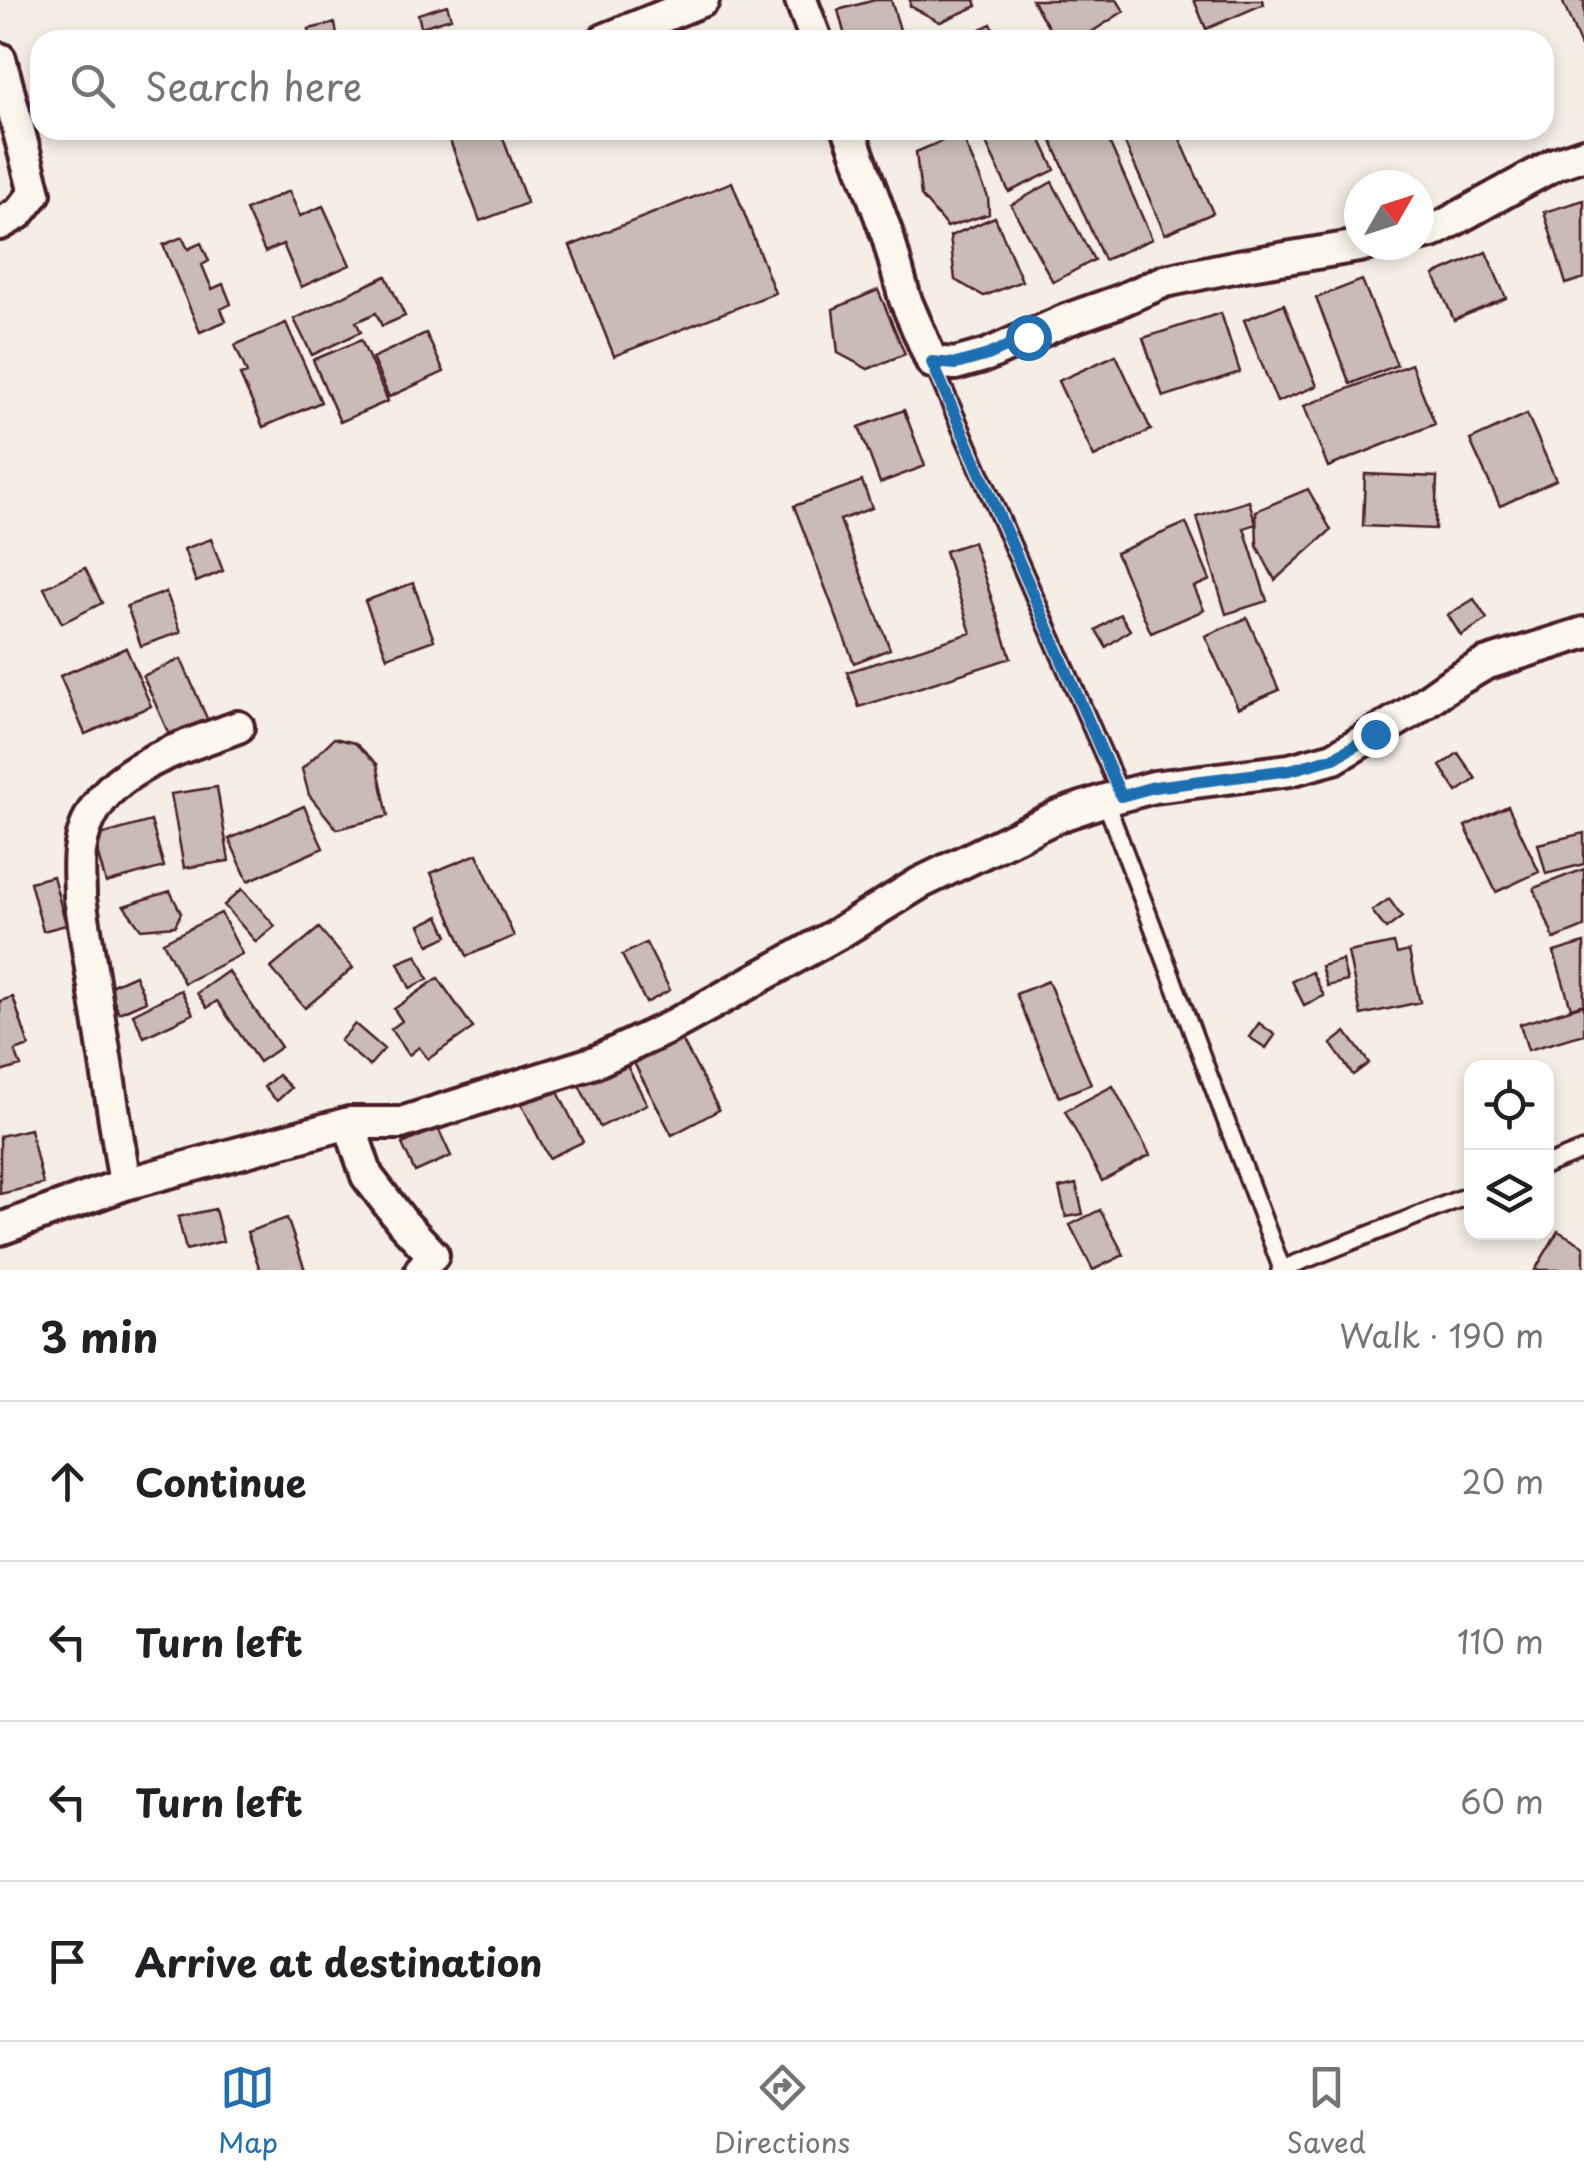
<!DOCTYPE html>
<html lang="en">
<head>
<meta charset="utf-8">
<style>
	body { margin:0; font-family:"Playpen Sans",sans-serif; background:#f2f2f2; color:#202124 }
	.controls { position:absolute; right:30px; bottom:30px; display:grid; overflow:hidden; border-radius:20px; box-shadow:0 5px 15px #0003 }
	.controls button { width:90px; height:90px; display:grid; place-items:center; padding:0; border:0; border-bottom:2px solid #e0e0e0; background:#fff; color:#202124; font:50px sans-serif }
	.compass { position:absolute; left:1344px; top:170px; width:90px; height:90px; border-radius:50%; background:#fff; box-shadow:0 5px 15px #0003; rotate:51deg }
	.stop { position:absolute; width:30px; height:30px; margin:-22px; border:8px solid #1f6fb2; border-radius:50%; background:#fff }
	.stop.end { background:#1f6fb2; border-color:#fff; box-shadow:0 2px 10px #0008 }
	.list { margin:0; padding:0; list-style:none }
	h2 { display:flex; justify-content:space-between; align-items:center; height:130px; margin:0; padding:0 40px; font-size:42px }
	h2 small { font-size:32px; font-weight:400; color:#757577 }
	.list li { display:grid; grid-template-columns:65px 1fr auto; gap:30px; align-items:center; box-sizing:border-box; height:160px; padding:0 40px; border-top:2px solid #e0e0e0 }
	.list b { display:block; font-size:38px; white-space:nowrap }
	.list em { font-size:32px; font-style:normal; color:#757577 }
	.icon { flex:none; width:55px; height:55px; fill:none; stroke:currentColor; stroke-width:2; stroke-linecap:round; stroke-linejoin:round }
	.map { position:relative; flex:none; width:1584px; height:1270px; overflow:hidden }
	.search { position:absolute; background:#fff; box-shadow:0 5px 15px #0003; left:30px; right:30px; top:30px; height:110px; display:flex; align-items:center; gap:25px; box-sizing:border-box; padding:0 35px; border-radius:30px; color:#757577; font-size:38px }
	.sheet { height:770px; background:#fff }
	nav { display:flex; justify-content:space-around; align-items:center; box-sizing:border-box; height:140px; border-top:2px solid #e0e0e0; background:#fff; font-size:28px; color:#757577 }
	nav a { display:grid; justify-items:center; gap:5px }
	nav .on { color:#1f6fb2 }
	.map>svg:first-child { display:block }
	.building { fill:#cabbb6; stroke:#4a1f2b; stroke-width:2.5 }
	.lines { fill:none; stroke-linecap:round; stroke-linejoin:round }
	.service-casing { stroke:#4a1f2b; stroke-width:22 }
	.minor-casing { stroke:#4a1f2b; stroke-width:38 }
	.service { stroke:#fbf7ec; stroke-width:15 }
	.minor { stroke:#fbf7ec; stroke-width:30 }
	.route { stroke:#1f6fb2; stroke-width:12 }
</style>
</head>
<body>
<div class="map">
<svg width="1584" height="1270" viewBox="0 0 1584 1270">
	<rect width="100%" height="100%" fill="#f4eee4"/>
	<filter id="ink" filterUnits="userSpaceOnUse"><feTurbulence type="fractalNoise" baseFrequency=".01" numOctaves="2"/><feDisplacementMap in="SourceGraphic" scale="20" xChannelSelector="R" yChannelSelector="G"/><feConvolveMatrix kernelMatrix="1 2 1 2 8 2 1 2 1" color-interpolation-filters="sRGB"/></filter>
	<g filter="url(#ink)">
		<!-- building -->
		<path class="building" d="M875,0H891L903,40H846L838,10Z
			M910,0H975L977,6L940,22L910,6Z
			M1032,0H1117L1124,11L1079,40H1056Z
			M1194,0H1262L1264,4L1206,29Z
			M1562,0H1584V54Z
			M447,5L451,18L421,27L418,14Z
			M335,23L338,40H311L309,29Z
			M991,24L999,40H958Z
			M446,130H500L527,203L480,221Z
			M980,130H1036L1055,170L1009,192Z
			M1047,130H1104L1152,239L1104,260Z
			M1119,130H1176L1213,213L1165,234Z
			M961,133L988,197L989,214L947,227L921,196L916,152Z
			M732,182L775,293L614,356L570,246Z
			M1052,182L1094,260L1053,282L1011,205Z
			M289,191L300,216L323,206L350,265L301,287L283,244L265,252L246,210Z
			M1584,200V278L1566,284L1544,212Z
			M995,217L1022,281L984,296L955,280L950,236Z
			M182,237L188,249L201,243L209,261L202,265L212,289L223,284L231,304L221,309L226,321L200,332L163,245Z
			M1486,252L1506,298L1454,320L1434,275Z
			M386,276L405,316L382,326L376,313L356,322L361,332L312,355L294,319Z
			M1362,280L1397,365L1350,384L1316,298Z
			M878,290L905,354L868,369L838,353L833,309Z
			M1284,304L1317,386L1277,402L1244,320Z
			M1221,313L1240,372L1163,397L1143,338Z
			M286,323L321,402L263,427L240,375L247,373L235,345Z
			M426,333L444,372L389,397L372,358Z
			M361,340L388,401L340,422L313,360Z
			M1116,355L1151,430L1094,457L1058,381Z
			M1411,364L1435,424L1328,467L1304,406Z
			M904,410L925,466L880,483L859,427Z
			M1527,414L1556,480L1500,506L1470,440Z
			M1365,474L1437,477L1435,529L1363,526Z
			M862,481L872,508L840,520L890,649L854,663L794,506Z
			M1308,489L1331,530L1275,580L1257,546L1256,511Z
			M1249,501L1256,524L1244,528L1267,601L1226,614L1197,517Z
			M1186,523L1210,580L1194,587L1204,610L1151,633L1116,553Z
			M211,539L223,571L196,582L184,549Z
			M973,542L1011,658L859,707L847,672L971,633L945,551Z
			M85,568L102,603L62,623L44,588Z
			M413,583L434,640L387,657L365,601Z
			M166,592L181,632L141,646L127,606Z
			M1474,599L1487,619L1461,636L1448,615Z
			M1120,614L1130,630L1106,647L1096,630Z
			M1247,618L1279,690L1238,708L1205,636Z
			M126,648L151,706L85,734L60,676Z
			M181,659L209,723L171,739L143,676Z
			M334,738L355,743L377,764L388,816L337,829L309,795L302,769Z
			M1458,753L1476,779L1457,792L1440,766Z
			M217,787L229,861L184,868L171,794Z
			M304,806L323,848L248,881L229,839Z
			M1508,806L1539,872L1496,892L1465,826Z
			M151,821L164,867L106,883L93,837Z
			M1584,833V864L1546,874L1538,844Z
			M477,854L514,936L467,956L431,873Z
			M1584,869V927L1554,939L1534,888Z
			M53,876L66,925L43,931L30,882Z
			M242,889L275,926L256,942L224,905Z
			M170,891L181,913L175,926L141,929L124,906Z
			M1389,899L1402,917L1386,929L1372,911Z
			M221,913L242,954L184,983L163,942Z
			M439,916L448,936L429,945L420,925Z
			M319,928L353,968L305,1008L271,968Z
			M646,943L670,990L646,1003L622,955Z
			M1394,943L1397,954L1409,951L1420,1002L1361,1015L1348,952Z
			M1584,943V1004L1571,1008L1554,952Z
			M417,955L428,979L410,988L398,963Z
			M1342,960L1347,981L1327,986L1321,966Z
			M228,971L281,1047L259,1062L217,1001L207,1008L197,993Z
			M1312,972L1324,996L1304,1005L1292,981Z
			M135,975L146,1001L119,1013L108,987Z
			M438,978L473,1028L428,1059L419,1047L409,1055L391,1029L402,1021L394,1009Z
			M1048,981L1091,1084L1059,1097L1016,994Z
			M181,990L193,1014L144,1037L133,1014Z
			M13,997L29,1046L15,1051L21,1066L0,1072V1001Z
			M1584,1005V1034L1528,1050L1520,1024Z
			M1259,1023L1275,1035L1266,1048L1249,1037Z
			M355,1024L384,1049L369,1066L340,1041Z
			M1346,1032L1369,1063L1353,1075L1331,1044Z
			M681,1038L719,1110L672,1135L634,1063Z
			M625,1062L647,1104L600,1127L579,1085Z
			M278,1075L291,1088L277,1101L264,1087Z
			M553,1082L583,1142L549,1158L519,1099Z
			M1113,1086L1150,1155L1102,1181L1065,1111Z
			M438,1128L451,1156L415,1172L402,1144Z
			M30,1129L43,1184L0,1194V1136Z
			M1076,1184L1083,1214L1066,1217L1059,1188Z
			M215,1209L223,1241L186,1250L178,1217Z
			M1100,1210L1124,1255L1093,1270L1070,1225Z
			M287,1218L305,1270H260L247,1232Z
			M1558,1231L1584,1246V1270H1535Z"/>
		<g class="lines">
			<defs>
				<path id="service" d="M932,362L1121,795
					M1105,800L1282,1269L1280,1270
					M1546,1165L1584,1150
					M1282,1269L1472,1194"/>
				<path id="minor" d="M801,0L816,40
					M604,40L703,0
					M0,59L35,193L19,213L0,224
					M849,130L888,237L905,299L932,362L955,364L987,355L1066,320L1117,302L1165,281L1238,266L1365,245
					M1419,235L1432,232L1555,164L1584,154
					M349,1123L367,1176L403,1223L433,1255L421,1270
					M125,1184L80,898C80,883 78,866 80,851C90,771 174,751 238,727
					M0,1229L125,1184L349,1123H401L595,1062L668,1028L839,933L920,883L1058,816L1105,800L1154,787L1290,770L1334,758L1411,712L1449,685L1485,664L1584,633"/>
			</defs>
			<!-- service casing -->
			<use href="#service" class="service-casing"/>
			<!-- minor casing -->
			<use href="#minor" class="minor-casing"/>
			<!-- service -->
			<use href="#service" class="service"/>
			<!-- minor -->
			<use href="#minor" class="minor"/>
		</g>
	</g>
	<g class="lines" filter="url(#ink)">
		<!-- route -->
		<path class="route" d="M1028,337L988,355L956,364L932,362L1121,796L1154,787L1290,770L1334,758L1375,734"/>
	</g>
</svg>
<div class="controls">
<button><svg class="icon" aria-label="locate" viewBox="0 0 24 24"><circle cx="12" cy="12" r="6"/><path d="M12 2v4M12 18v4M2 12h4M18 12h4"/></svg></button>
<button><svg class="icon" aria-label="layers" viewBox="0 0 24 24"><path d="M12 4l9 5-9 5-9-5zM3 14l9 5 9-5"/></svg></button>
</div>
<svg class="compass" viewBox="-18 -18 36 36"><path d="M0-13l5 13h-10z" fill="#e53935"/><path d="M0 13l5-13h-10z" fill="#757577"/></svg>
<div class="stop" style="left:1028px;top:337px"></div>
<div class="stop end" style="left:1375px;top:734px"></div>
<div class="search"><svg class="icon" aria-label="search" viewBox="0 0 24 24"><circle cx="10" cy="10" r="6"/><path d="M15 15l6 6"/></svg>Search here</div>
</div>
<section class="sheet">
<h2>3 min<small>Walk · 190 m</small></h2>
<ul class="list">
<li><svg class="icon" aria-label="ahead" viewBox="0 0 24 24"><path d="M12 20V5M6 11l6-6 6 6"/></svg><div><b>Continue</b></div><em>20 m</em></li>
<li><svg class="icon" aria-label="left" viewBox="0 0 24 24"><path d="M17 20v-9H6M10 6l-5 5 5 5"/></svg><div><b>Turn left</b></div><em>110 m</em></li>
<li><svg class="icon" aria-label="left" viewBox="0 0 24 24"><path d="M17 20v-9H6M10 6l-5 5 5 5"/></svg><div><b>Turn left</b></div><em>60 m</em></li>
<li><svg class="icon" aria-label="arrive" viewBox="0 0 24 24"><path d="M6 21V4h12l-3 4 3 4H6"/></svg><div><b>Arrive at destination</b></div></li>
</ul>
</section>
<nav>
<a class="on"><svg class="icon" aria-label="map" viewBox="0 0 24 24"><path d="M3 6l6-2 6 2 6-2v14l-6 2-6-2-6 2zM9 4v14M15 6v14"/></svg>Map</a>
<a><svg class="icon" aria-label="directions" viewBox="0 0 24 24"><path d="M12 3l9 9-9 9-9-9zM9 14v-3h6M13 9l2 2-2 2"/></svg>Directions</a>
<a><svg class="icon" aria-label="saved" viewBox="0 0 24 24"><path d="M7 4h10v16l-5-4-5 4z"/></svg>Saved</a>
</nav>
</body>
</html>
